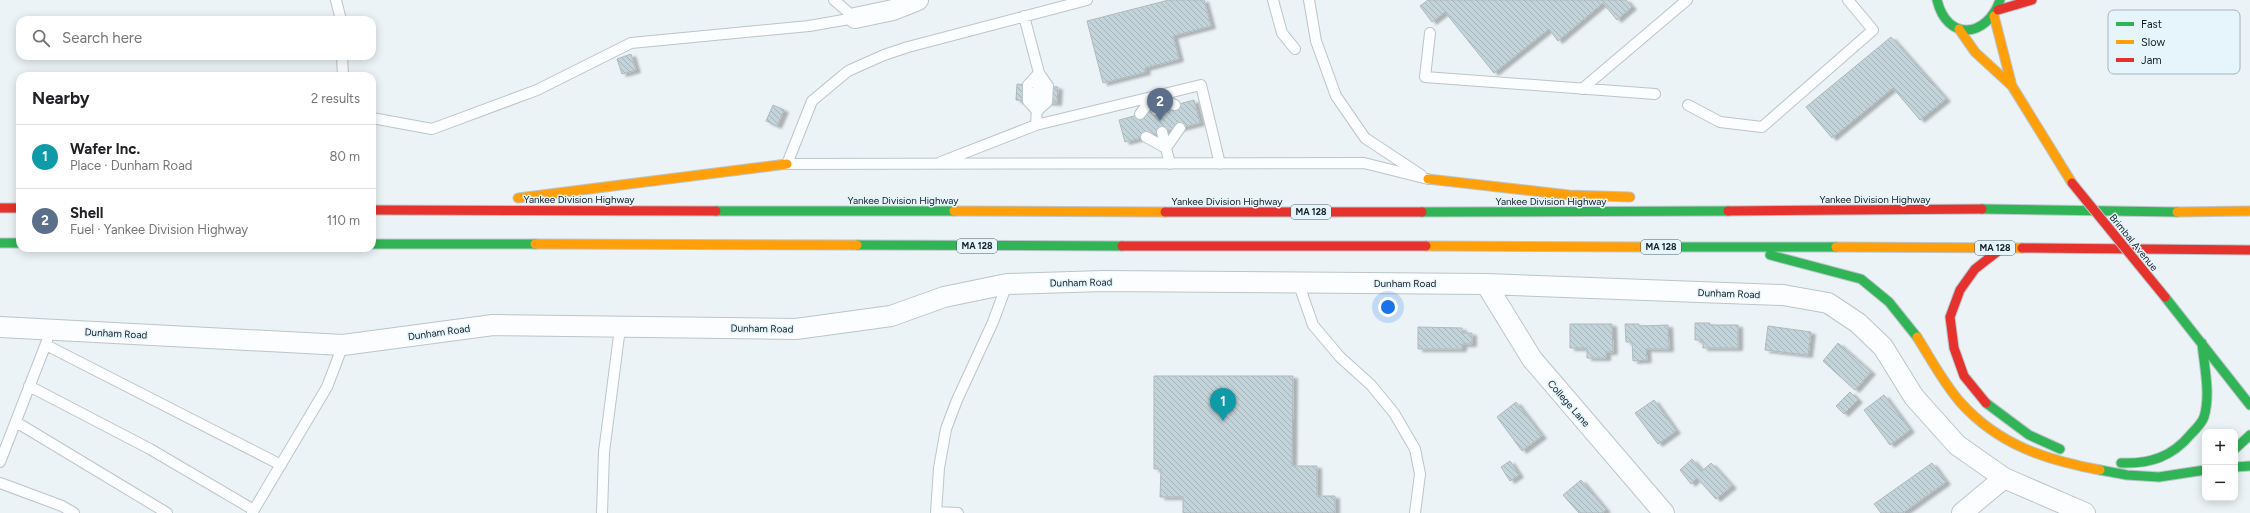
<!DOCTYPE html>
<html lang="en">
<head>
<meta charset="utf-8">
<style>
	body { margin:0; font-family:Figtree,sans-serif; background:#f2f2f2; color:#202124 }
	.controls { position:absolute; right:12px; bottom:12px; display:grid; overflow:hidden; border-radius:8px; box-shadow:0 2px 10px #0003 }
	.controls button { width:36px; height:36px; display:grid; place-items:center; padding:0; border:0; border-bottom:1px solid #e0e0e0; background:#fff; color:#202124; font:20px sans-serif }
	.you { position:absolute; left:1388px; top:307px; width:14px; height:14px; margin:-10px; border:3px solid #fff; border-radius:50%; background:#1a73e8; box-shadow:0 0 0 6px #1a73e833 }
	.badge { display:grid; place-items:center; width:26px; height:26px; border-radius:50%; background:#5d696e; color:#fff; font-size:13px; font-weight:700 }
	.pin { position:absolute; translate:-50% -33px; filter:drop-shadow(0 1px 2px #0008) }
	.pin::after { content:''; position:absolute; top:21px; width:14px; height:12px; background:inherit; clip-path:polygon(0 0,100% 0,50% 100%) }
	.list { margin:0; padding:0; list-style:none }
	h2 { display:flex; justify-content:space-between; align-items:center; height:52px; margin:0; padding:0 16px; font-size:17px }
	h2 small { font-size:13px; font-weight:400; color:#757577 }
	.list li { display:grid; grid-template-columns:26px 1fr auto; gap:12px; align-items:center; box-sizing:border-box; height:64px; padding:0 16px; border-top:1px solid #e0e0e0 }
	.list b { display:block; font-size:15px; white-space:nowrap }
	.list p { margin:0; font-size:13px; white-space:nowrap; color:#757577 }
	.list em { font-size:13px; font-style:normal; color:#757577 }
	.icon { flex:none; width:22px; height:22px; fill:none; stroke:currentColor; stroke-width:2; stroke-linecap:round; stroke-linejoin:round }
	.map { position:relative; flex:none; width:2250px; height:513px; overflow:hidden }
	.search { position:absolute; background:#fff; box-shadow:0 2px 10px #0003; left:16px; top:16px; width:360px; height:44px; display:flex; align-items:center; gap:10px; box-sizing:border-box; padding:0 14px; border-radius:12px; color:#757577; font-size:15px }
	.panel { position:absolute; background:#fff; box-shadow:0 2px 10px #0003; left:16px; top:72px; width:360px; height:180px; border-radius:12px }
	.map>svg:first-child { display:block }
	.building { fill:url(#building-back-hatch); stroke:#b0b9bd; filter:url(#shadow) }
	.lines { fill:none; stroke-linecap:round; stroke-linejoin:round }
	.lane-casing { stroke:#bbc5ca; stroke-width:12 }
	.street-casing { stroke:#bbc5ca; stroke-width:22 }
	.fast-casing { stroke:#bbc5ca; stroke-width:11 }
	.slow-casing { stroke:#bbc5ca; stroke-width:11 }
	.jam-casing { stroke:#bbc5ca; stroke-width:11 }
	.lane { stroke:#fcfdfe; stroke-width:10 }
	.street { stroke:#fcfdfe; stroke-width:20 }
	.fast { stroke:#30b455; stroke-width:9 }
	.slow { stroke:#ff9f0a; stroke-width:9 }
	.jam { stroke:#e5322d; stroke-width:9 }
	.jam-bridge-casing { stroke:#bbc5ca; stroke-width:11; stroke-linecap:butt }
	.jam-bridge { stroke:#e5322d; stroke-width:9 }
	.labels { text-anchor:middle; stroke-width:3; stroke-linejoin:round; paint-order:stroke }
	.shield { fill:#e6f4fb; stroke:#515e65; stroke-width:1 }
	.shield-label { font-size:9px; font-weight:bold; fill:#111e25 }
	.street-label { font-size:10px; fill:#111e25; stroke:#e6f4fb }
	.key { fill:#e6f4fb; stroke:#a6b4bb; stroke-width:1 }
	.key-label { font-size:11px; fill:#111e25 }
</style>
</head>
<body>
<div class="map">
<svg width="2250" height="513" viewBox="0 0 2250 513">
	<defs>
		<pattern id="building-back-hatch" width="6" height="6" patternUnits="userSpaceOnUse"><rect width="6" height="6" fill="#c3d3da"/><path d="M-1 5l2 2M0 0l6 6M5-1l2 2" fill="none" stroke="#a6b5bb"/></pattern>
		<filter id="shadow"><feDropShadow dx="4.5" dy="2.5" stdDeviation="1" flood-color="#0004"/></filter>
	</defs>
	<rect width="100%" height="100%" fill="#ebf3f6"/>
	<!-- building -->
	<path class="building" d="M1169,0H1204L1211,26L1173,36L1179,59L1145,68L1146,72L1103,83L1087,21Z
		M1428,0H1626L1632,7L1617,20L1603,3L1558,41L1549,29L1494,73L1445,12L1432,22L1420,6Z
		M1891,37L1946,99L1920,120L1893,88L1832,138L1806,107Z
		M631,54L636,70L622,74L617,59Z
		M1017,84L1058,87L1057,103L1016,100Z
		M1194,100L1200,123L1125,142L1119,120Z
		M773,105L784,110L777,126L766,121Z
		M1695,323H1710L1709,325H1738V348H1703V340H1695Z
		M1570,324H1612L1613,352H1606V358H1587V348H1570Z
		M1625,324H1639V326L1668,325L1669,349H1646L1647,360L1633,361L1632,342H1626Z
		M1768,326L1811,332L1808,355L1765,350Z
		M1418,327L1462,328V333H1472V344H1462V349H1418Z
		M1838,343L1871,372L1855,390L1823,361Z
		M1154,376H1293L1292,466H1317V496H1335V513H1183V497H1160L1161,469H1154Z
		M1850,392L1858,400L1844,414L1836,406Z
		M1884,395L1910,430L1890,445L1864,410Z
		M1654,400L1676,431L1658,444L1635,413Z
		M1516,402L1542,436L1522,451L1497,417Z
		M1692,459L1702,471L1711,463L1732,486L1716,499L1697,478L1691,484L1680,470Z
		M1510,461L1519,475L1510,481L1501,467Z
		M1932,463L1946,482L1903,513H1881L1874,504Z
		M1581,480L1606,510L1602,513H1579L1563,495Z"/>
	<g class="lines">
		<defs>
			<path id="lane" d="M336,0L341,20
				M834,0L855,18
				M1087,0L908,47L884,55L848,71L812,101L787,164L1364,163L1428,179
				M1273,0L1282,33L1295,49
				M1309,0L1316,41L1336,96L1365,138L1421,175
				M1024,16L1039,73L1036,125
				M1430,33L1425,77L1655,94
				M342,56L343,76
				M1039,73L1048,86L1047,102L1037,111L1028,101V85Z
				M1582,89L1687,0
				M1153,97L1175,105
				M1153,97L1156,110
				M1688,105L1720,122L1762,127L1873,30L1848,0
				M1140,114L1153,97
				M372,118L432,129L537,90L631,43L809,26L855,18
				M1162,132L1170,164
				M1146,137L1166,148L1180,128
				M941,162L1036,125L1201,85L1220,164
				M1298,282L1313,325L1340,357L1371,385L1394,413L1415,449L1420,474L1415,513
				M46,345L281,465
				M29,386L150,449L254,510
				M16,422L167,513
				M0,462L47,341
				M0,483L62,506L74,513
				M936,512L958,513
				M252,513L327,387L343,345
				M602,513L604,452L620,328
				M936,513L939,468L946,429L957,400L993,322L1007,284"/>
			<path id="street" d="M855,18L893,10L918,0
				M1486,284L1532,359L1664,513
				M0,327L343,345L493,325L796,329L891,316L944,297L1007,284L1103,281L1486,284L1783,295L1828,303L1858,323L1883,347L1914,397L1957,445L2004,478L2085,513
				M1962,513L2004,478"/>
			<path id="fast" d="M1937,0C1947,42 1987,38 2000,0
				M1982,209L2177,212
				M716,211H954
				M1422,212L1728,211
				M0,243H20
				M372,244H535
				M857,245L1122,246
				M1647,247H1836
				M1770,255L1861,279L1889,302L1917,337
				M2165,297L2250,405
				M1986,403L2029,435L2060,449
				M2235,449L2250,435
				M2121,463C2150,464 2172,457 2191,434C2196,429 2202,423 2204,417C2211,394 2204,366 2202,343
				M2235,467L2250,466
				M2100,470L2127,475L2159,477L2205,470"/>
			<path id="slow" d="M1994,16L2012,86
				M1959,29L1975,52L2012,86L2072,183
				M1428,179L1569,195L1630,197
				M518,198L787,164
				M954,211L1165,212
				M2177,212L2250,211
				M535,244L857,245
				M1426,246L1647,247
				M1836,247L2022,248
				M1917,337C1931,359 1944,384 1961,403C1999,445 2046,460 2100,470"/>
			<path id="jam" d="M1998,10L2032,0
				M0,208H20
				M372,210L716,211
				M1728,211L1982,209
				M1165,212H1422
				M1122,246H1426
				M2022,248L2250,250
				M1986,403L1964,376L1954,348L1950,317L1960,290L1975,269L2002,248"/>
		</defs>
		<!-- lane casing -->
		<use href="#lane" class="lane-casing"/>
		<!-- street casing -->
		<use href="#street" class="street-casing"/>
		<!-- fast casing -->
		<use href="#fast" class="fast-casing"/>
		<!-- slow casing -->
		<use href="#slow" class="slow-casing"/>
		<!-- jam casing -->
		<use href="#jam" class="jam-casing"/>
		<!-- lane -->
		<use href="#lane" class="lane"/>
		<!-- street -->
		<use href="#street" class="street"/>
		<!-- fast -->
		<use href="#fast" class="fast"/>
		<!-- slow -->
		<use href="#slow" class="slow"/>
		<!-- jam -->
		<use href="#jam" class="jam"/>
		<defs>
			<path id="jam-bridge" d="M2072,183L2165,297"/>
		</defs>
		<!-- jam-bridge casing -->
		<use href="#jam-bridge" class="jam-bridge-casing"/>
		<!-- jam-bridge -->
		<use href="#jam-bridge" class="jam-bridge"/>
	</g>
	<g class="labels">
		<!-- shield labels -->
		<g class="shield">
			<rect x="1291" y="205" width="40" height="14" rx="3"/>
			<rect x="957" y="239" width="40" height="14" rx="3"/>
			<rect x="1641" y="240" width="40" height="14" rx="3"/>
			<rect x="1975" y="241" width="40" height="14" rx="3"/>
		</g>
		<g class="shield-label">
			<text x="1311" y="215">MA 128</text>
			<text x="977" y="249">MA 128</text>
			<text x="1661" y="250">MA 128</text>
			<text x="1995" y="251">MA 128</text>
		</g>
		<!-- street labels -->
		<g class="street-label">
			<text x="579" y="203">Yankee Division Highway</text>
			<text x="1875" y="203">Yankee Division Highway</text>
			<text x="903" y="204">Yankee Division Highway</text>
			<text x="1227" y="205">Yankee Division Highway</text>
			<text x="1551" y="205">Yankee Division Highway</text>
			<text transform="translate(2134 242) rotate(51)" y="4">Brimbal Avenue</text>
			<text transform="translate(1081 282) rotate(-1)" y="4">Dunham Road</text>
			<text x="1405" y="287">Dunham Road</text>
			<text transform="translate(1729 293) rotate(2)" y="4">Dunham Road</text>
			<text transform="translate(762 328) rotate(1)" y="4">Dunham Road</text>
			<text transform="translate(439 332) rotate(-8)" y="4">Dunham Road</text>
			<text transform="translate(116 333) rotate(3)" y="4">Dunham Road</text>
			<text transform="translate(1569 403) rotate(49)" y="4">College Lane</text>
		</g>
	</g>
	<!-- legend -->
	<rect x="2108" y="10" width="132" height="64" rx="6" class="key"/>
	<rect x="2116" y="22" width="18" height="4" fill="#30b455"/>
	<rect x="2116" y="40" width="18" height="4" fill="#ff9f0a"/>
	<rect x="2116" y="58" width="18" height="4" fill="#e5322d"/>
	<g class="key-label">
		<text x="2141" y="28">Fast</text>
		<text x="2141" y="46">Slow</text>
		<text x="2141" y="64">Jam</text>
	</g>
</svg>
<div class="controls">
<button>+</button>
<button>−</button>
</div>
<div class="you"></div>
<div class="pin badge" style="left:1223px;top:421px;background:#0f9aa8">1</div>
<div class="pin badge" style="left:1160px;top:121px;background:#5c6f8a">2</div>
<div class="search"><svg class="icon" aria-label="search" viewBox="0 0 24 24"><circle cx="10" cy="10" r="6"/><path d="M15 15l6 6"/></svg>Search here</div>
<section class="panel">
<h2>Nearby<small>2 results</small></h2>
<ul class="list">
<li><span class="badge" style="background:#0f9aa8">1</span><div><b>Wafer Inc.</b><p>Place · Dunham Road</p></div><em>80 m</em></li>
<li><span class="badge" style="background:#5c6f8a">2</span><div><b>Shell</b><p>Fuel · Yankee Division Highway</p></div><em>110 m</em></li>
</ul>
</section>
</div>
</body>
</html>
